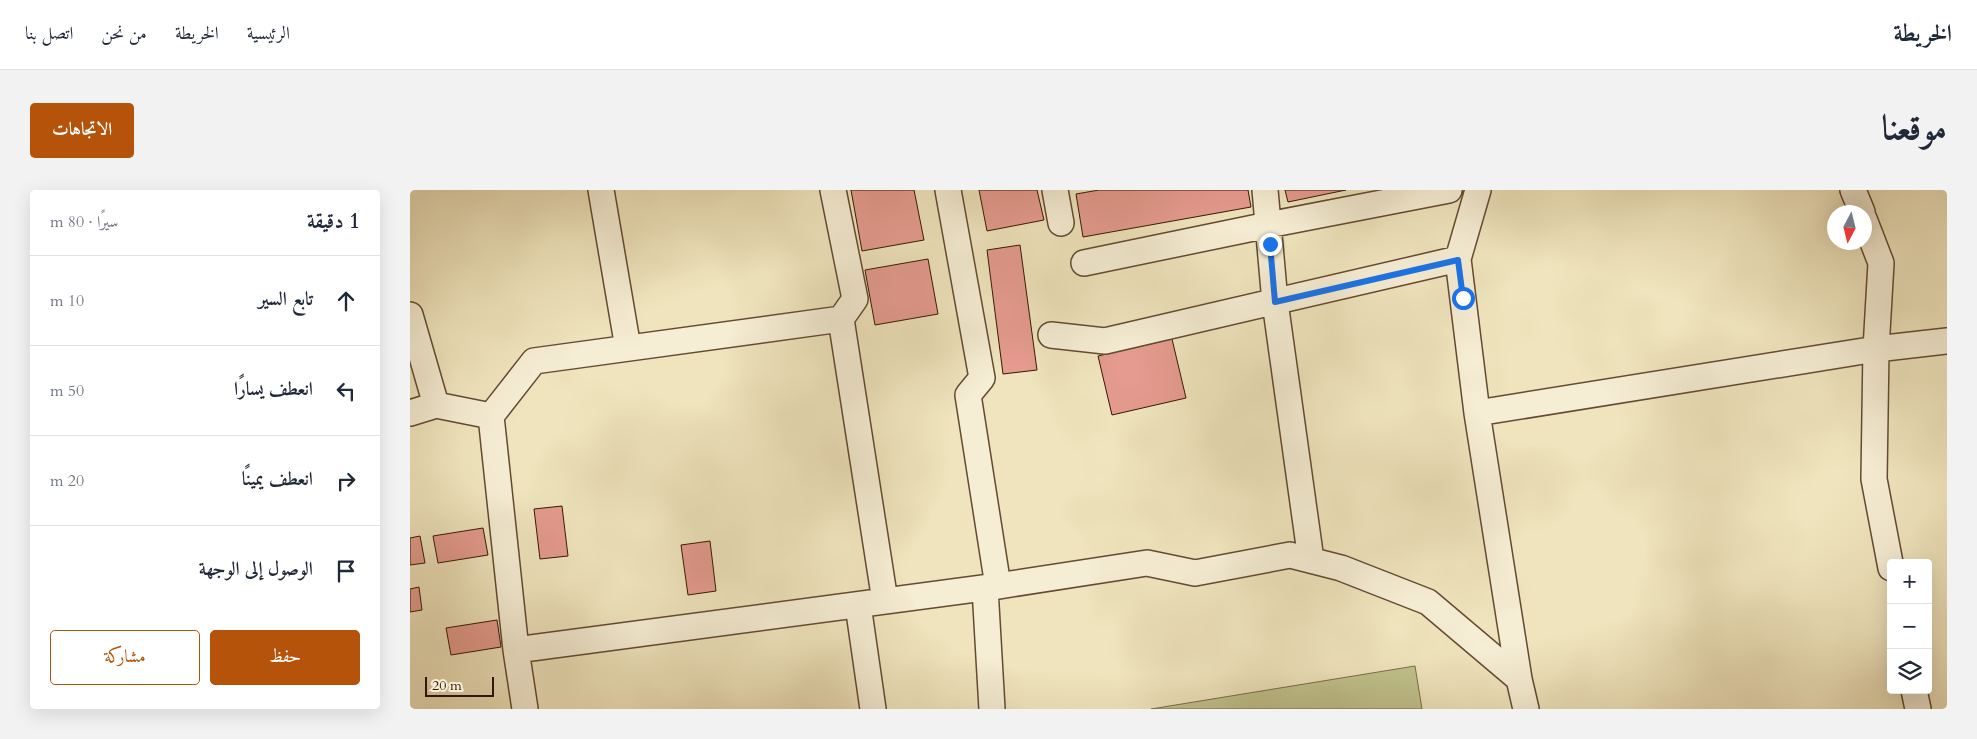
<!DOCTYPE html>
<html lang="ar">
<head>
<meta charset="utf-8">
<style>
	body { margin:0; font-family:Cardo,Amiri,serif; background:#f2f2f3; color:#1f2937; direction:rtl }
	.controls { position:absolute; right:15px; bottom:15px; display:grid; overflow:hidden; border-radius:5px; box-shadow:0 5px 20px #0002 }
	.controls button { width:45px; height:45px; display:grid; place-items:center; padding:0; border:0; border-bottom:1px solid #e0e1e3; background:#fff; color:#1f2937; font:25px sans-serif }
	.compass { position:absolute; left:1417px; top:15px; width:45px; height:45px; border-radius:50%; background:#fff; box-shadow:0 5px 20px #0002; rotate:187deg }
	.scale { position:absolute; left:15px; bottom:12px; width:69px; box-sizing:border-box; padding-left:5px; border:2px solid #341703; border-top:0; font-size:14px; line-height:18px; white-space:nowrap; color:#341703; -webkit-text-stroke:4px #f5edd4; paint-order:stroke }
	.stop { position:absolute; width:15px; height:15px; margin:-11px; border:4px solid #1a73e8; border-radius:50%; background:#fff }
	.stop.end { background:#1a73e8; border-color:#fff; box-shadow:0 1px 5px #0008 }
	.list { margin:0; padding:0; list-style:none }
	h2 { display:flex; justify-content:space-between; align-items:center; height:65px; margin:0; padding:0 20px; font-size:21px }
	h2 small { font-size:16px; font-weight:400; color:#747a83 }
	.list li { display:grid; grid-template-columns:32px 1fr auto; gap:15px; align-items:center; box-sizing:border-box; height:90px; padding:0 20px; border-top:1px solid #e0e1e3 }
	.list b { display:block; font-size:19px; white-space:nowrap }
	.list em { font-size:16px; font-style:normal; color:#747a83 }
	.actions { display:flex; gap:10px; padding:15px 20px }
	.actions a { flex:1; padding:11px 0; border:1px solid #b45309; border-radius:5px; text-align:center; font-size:18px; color:#b45309 }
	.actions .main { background:#b45309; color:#fff }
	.icon { flex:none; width:28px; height:28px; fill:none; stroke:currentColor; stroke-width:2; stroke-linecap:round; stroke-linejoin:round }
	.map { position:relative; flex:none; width:1537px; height:519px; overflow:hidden; direction:ltr; border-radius:5px }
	header { display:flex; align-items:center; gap:30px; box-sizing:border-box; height:70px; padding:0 25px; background:#fff; border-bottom:1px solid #e0e1e3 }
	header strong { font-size:24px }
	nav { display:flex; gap:28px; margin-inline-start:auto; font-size:18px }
	.intro { display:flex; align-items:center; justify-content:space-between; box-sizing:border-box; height:120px; padding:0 30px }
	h1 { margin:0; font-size:35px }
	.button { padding:12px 22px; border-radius:5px; background:#b45309; color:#fff; font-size:18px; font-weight:700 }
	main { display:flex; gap:30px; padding:0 30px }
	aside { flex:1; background:#fff; border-radius:5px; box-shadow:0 5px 20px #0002 }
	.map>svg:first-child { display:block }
	.green { fill:#c0c28d; stroke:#7a6c48 }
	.building { fill:#e59b8f; stroke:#341703 }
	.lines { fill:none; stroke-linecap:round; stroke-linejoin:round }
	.minor-casing { stroke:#634a32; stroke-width:28 }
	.minor { stroke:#f5edd4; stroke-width:25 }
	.route { stroke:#1a73e8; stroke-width:6 }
</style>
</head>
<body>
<header>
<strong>الخريطة</strong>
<nav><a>الرئيسية</a><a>الخريطة</a><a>من نحن</a><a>اتصل بنا</a></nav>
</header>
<div class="intro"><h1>موقعنا</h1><a class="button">الاتجاهات</a></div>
<main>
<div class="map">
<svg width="1537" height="519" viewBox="0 0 1537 519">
	<rect width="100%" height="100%" fill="#efe4bd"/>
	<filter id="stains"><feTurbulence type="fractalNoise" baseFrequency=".004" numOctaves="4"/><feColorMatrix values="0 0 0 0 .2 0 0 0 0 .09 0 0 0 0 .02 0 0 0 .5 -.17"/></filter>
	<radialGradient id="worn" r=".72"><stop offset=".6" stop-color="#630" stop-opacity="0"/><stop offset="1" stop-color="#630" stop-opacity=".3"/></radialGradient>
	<!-- green -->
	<path class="green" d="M1005,476L1012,519H741Z"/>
	<!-- building -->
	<path class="building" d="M441,0H504L514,50L452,61Z
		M569,0H627L634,30L577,41Z
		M689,0H838L841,17L673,47L666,4Z
		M875,0H936L878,12Z
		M610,55L627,180L593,184L577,60Z
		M518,69L528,124L465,135L455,80Z
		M762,149L776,208L702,225L688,166Z
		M152,316L158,366L130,369L124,319Z
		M73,338L78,365L28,373L23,346Z
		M10,346L15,373L0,375V348Z
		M300,351L306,401L278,405L271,355Z
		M9,397L12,420L0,422V399Z
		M87,430L91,457L41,465L36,438Z"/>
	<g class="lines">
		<defs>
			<path id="minor" d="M191,0L218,158
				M423,0L445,109L431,129L475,411
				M538,0L572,188L558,205L588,396
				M645,0L651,33
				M855,0L865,112L901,370
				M1068,0L1048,69L1067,223L1109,489L1116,519
				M1443,0L1452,22
				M1454,29L1471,73L1466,159L1464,289L1481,378
				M674,73L858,35L1039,0
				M0,125L26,215
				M641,145L695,151L1048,69
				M0,223L26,215L81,226
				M1067,223L1466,159L1537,151
				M575,398L582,519
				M448,415L463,519
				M106,460L588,396L737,373L785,383L880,365L931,378L1018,412L1109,489
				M1504,500L1508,519
				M115,519L106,460L81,226L124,171L431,129"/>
		</defs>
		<!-- minor casing -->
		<use href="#minor" class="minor-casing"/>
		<!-- minor -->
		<use href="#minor" class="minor"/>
	</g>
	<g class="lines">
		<!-- route -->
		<path class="route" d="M860,54L865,112L1048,70L1053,108"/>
	</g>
	<rect width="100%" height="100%" filter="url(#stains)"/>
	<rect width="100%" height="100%" fill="url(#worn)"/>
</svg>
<div class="controls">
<button>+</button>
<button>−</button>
<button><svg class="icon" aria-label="layers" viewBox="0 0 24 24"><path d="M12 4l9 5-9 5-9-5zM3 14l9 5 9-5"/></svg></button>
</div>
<svg class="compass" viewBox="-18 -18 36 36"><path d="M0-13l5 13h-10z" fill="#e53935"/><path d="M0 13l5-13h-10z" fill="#747a83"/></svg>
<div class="scale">20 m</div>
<div class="stop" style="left:1053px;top:108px"></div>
<div class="stop end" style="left:860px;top:54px"></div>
</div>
<aside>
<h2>1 دقيقة<small>سيرًا · 80 m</small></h2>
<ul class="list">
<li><svg class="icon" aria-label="ahead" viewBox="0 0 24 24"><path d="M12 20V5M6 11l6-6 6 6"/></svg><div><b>تابع السير</b></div><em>10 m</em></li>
<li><svg class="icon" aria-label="left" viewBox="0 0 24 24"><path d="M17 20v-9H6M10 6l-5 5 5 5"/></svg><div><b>انعطف يسارًا</b></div><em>50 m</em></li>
<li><svg class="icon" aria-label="right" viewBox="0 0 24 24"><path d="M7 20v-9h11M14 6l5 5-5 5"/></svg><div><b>انعطف يمينًا</b></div><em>20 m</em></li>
<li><svg class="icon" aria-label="arrive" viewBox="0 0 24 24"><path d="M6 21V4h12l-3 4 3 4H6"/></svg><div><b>الوصول إلى الوجهة</b></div></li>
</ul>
<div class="actions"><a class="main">حفظ</a><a>مشاركة</a></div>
</aside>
</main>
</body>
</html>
